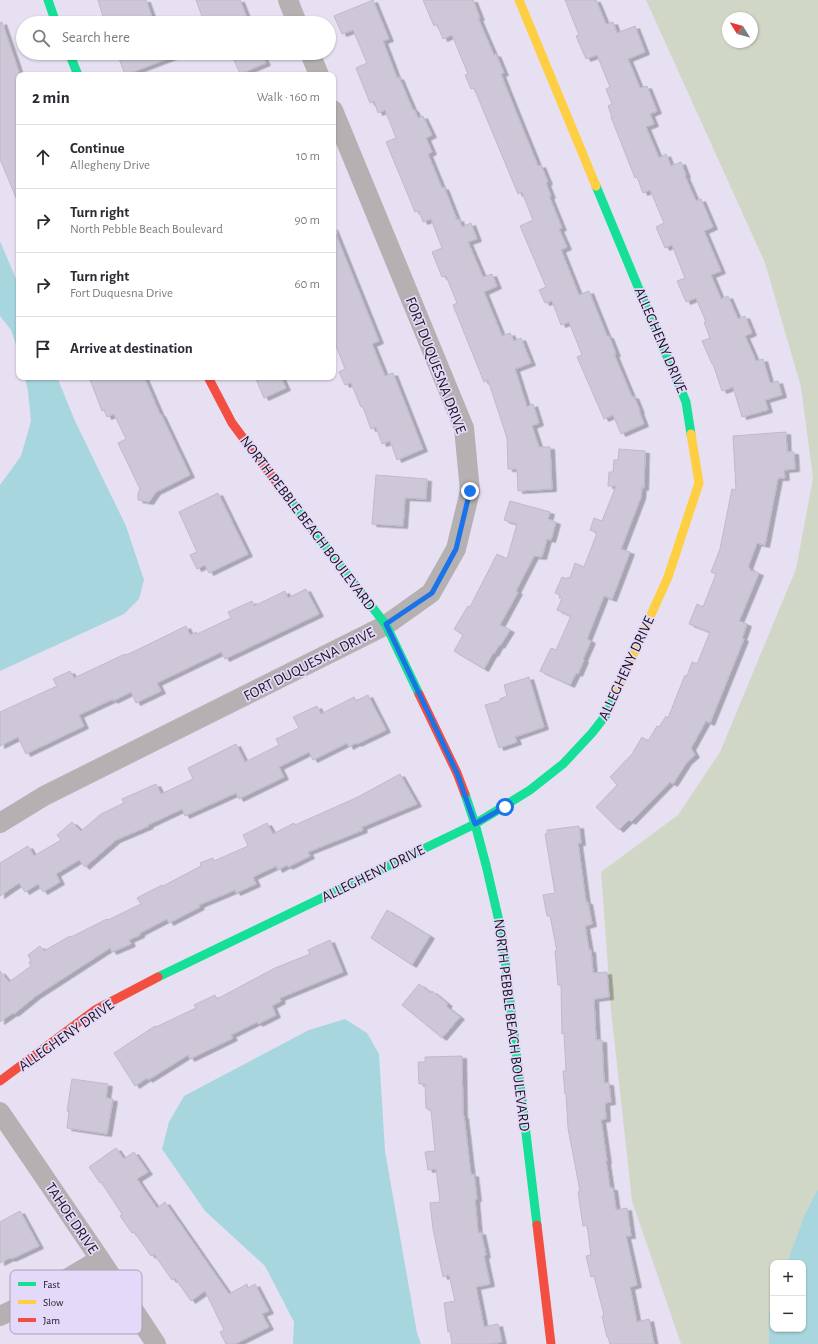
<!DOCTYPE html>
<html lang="en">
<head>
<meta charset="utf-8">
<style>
	body { margin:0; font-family:"Alegreya Sans",sans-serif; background:#f2f2f3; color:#2b2b33 }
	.controls { position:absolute; right:12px; bottom:12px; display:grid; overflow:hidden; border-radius:8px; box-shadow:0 1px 3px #0004 }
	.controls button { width:36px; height:36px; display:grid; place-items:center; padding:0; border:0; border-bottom:1px solid #e1e1e2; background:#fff; color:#2b2b33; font:20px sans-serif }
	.compass { position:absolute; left:722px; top:12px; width:36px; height:36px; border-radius:50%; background:#fff; box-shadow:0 1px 3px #0004; rotate:307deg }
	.stop { position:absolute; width:12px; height:12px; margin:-9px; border:3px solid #1a73e8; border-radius:50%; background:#fff }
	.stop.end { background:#1a73e8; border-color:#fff; box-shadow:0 1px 4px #0008 }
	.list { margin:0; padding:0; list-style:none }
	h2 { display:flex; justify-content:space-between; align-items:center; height:52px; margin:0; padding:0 16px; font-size:17px }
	h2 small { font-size:13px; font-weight:400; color:#7c7c81 }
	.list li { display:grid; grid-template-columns:26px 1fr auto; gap:12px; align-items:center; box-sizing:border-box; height:64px; padding:0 16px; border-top:1px solid #e1e1e2 }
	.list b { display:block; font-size:15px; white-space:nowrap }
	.list p { margin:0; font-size:13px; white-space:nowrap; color:#7c7c81 }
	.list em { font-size:13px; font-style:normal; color:#7c7c81 }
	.icon { flex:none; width:22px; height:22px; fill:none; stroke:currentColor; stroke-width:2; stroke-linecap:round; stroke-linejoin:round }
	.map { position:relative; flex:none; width:818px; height:1344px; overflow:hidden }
	.search { position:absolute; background:#fff; box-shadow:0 1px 3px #0004; left:16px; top:16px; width:320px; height:44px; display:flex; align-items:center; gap:10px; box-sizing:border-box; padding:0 14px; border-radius:22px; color:#7c7c81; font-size:15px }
	.panel { position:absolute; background:#fff; box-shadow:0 1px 3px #0004; left:16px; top:72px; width:320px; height:308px; border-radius:8px }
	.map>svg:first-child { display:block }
	.green { fill:#d1d7c7; fill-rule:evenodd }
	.water { fill:#a8d6df }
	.building { fill:#cec7d8; stroke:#bfbac8; filter:url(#shadow) }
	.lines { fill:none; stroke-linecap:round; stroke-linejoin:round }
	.street { stroke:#b5b0b2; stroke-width:20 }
	.fast { stroke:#16e098; stroke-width:9 }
	.slow { stroke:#ffcf43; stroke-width:9 }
	.jam { stroke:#f24e42; stroke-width:9 }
	.route { stroke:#1a73e8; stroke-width:5 }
	.labels { text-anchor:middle; stroke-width:3.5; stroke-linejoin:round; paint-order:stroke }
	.street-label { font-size:15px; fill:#1b1621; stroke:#e5d9f9 }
	.key { fill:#e5d9f9; stroke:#a89eb8; stroke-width:1 }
	.key-label { font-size:11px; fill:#1b1621 }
</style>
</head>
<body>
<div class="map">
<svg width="818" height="1344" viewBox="0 0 818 1344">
	<defs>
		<filter id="shadow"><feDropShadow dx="4.5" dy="2.5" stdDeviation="0" flood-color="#0004"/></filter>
	</defs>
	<rect width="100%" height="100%" fill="#e7e0f2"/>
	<!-- green -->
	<path class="green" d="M646,0H818V1344H681L632,1201L611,1010L601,872L678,815L720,752L796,569L813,478L801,387L765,263ZM728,18H752V42H728ZM773,1263H803V1329H773Z"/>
	<!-- water -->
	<path class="water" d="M0,241L19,286V354L11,330L0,316Z
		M25,377H57L75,421L126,526L144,580L139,599L124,614L0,671V485L21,456L31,421L28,392Z
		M345,1019L367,1033L379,1054L385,1151L417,1333L421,1344H293L294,1322L265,1266L205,1211L162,1149L169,1122L184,1096L309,1030Z
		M818,1189V1344H769V1312L773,1300V1329H803V1263H787L805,1214Z"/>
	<!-- building -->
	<path class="building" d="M98,0H146L154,23H105Z
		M196,0H240L249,23H210V20L204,22Z
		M373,0L389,39L383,41L397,78L399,77L413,110L414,109L418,118L423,116L432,135L426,138L432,152L428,154L442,188L444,187L457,220L459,219L462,227L471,223L477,239L468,242L483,277L492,274L497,286L484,292L502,336L510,333L514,341L521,338L531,363L515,369L527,407L533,404L539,423L532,426L539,447H550L552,489L518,491L517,469H508L507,438L488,380L484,382L453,305L457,303L446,276L442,277L432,252L442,248L431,219L423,222L419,211L415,212L386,142L396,138L385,110L378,113L374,101L370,103L356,68L367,63L353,30L342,34L334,16Z
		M423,0H473L480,18H478L494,55L496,54L504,73L501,74L506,87L538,166L541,165L548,182L546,183L551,196H549L562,228L559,229L567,247L561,250L579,295L589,291L607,336H609L616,354H614L632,397L634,396L640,411H639L644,424L621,434L613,415L604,419L577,357L582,355L569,322L561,325L552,301L545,303L539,290L546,287L520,226L533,220L522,192L518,194L474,88L471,89L465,75L468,74L452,35L443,39L437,24L434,26Z
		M565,0H596L606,24L613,22L617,33L635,26L645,52L628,59L640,88L647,86L657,111L650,114L654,124L646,127L659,158L666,154L671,166L681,162L686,175L685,176L696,201L701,199L713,227L704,231L721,271L711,275L721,299L728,296L738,319L745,316L752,333L745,336L756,361L763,359L770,383L778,381L782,395L765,400L768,410L742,417L733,387L722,391L713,364H712L702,341L710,338L704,322H706L696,298L686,302L677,281L685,278L672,245L665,248L656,227L664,223L650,190L643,193L637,177L635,178L611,117H612L608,106L612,104L606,89L610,87L597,55L586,59L576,36L579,35Z
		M2,22L19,72V205L0,159V23Z
		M117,53H180V54L125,75Z
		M231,53H261L266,63L240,74Z
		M333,227L379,341L372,344L385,376L393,373L423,449L397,460L390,441L382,444L376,427L371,429L363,407H361L351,383L345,385L339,372L345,369L333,338Z
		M89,377H144L160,414H161L190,475L156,492L149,502L138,500V493L140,489L118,443L126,439L114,414L107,417L104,410L102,411Z
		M255,377H281L286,388L264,398Z
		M786,432L787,452H794L795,469L784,470L785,478H778L765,545L757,543L748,567L750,568V570L759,573L739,621L747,624L742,638L744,639L710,723L706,721L691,748L695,755L687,762L673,784L670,782L631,822L629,820L619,830L596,807L617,785L610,777L632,754L642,737L648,741L657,726L659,727L666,716L668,718L685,675L687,676L692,662L697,664L710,632L689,624L697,604L703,607L716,574L711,572L720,549L732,489L736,490L733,436Z
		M619,449L645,451L644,488L642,487L641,497L621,549L630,552L612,599L604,596L587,639L591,641L583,659L584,660L578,674L576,673L570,685L540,671L551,648L556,650L571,616L557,610L562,598H559L560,595L555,593L562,577L567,579L568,577L570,578L575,563L584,567L597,533L590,530L594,518L602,521L616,486H608L609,472H613L614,460H618Z
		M376,475L427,479L426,499L405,498L403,526L372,524Z
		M218,493L248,554L209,573L205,565L197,569L190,555L197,552L179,512Z
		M510,501L550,512L548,519L556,522L551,540L547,539L542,557L534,556L516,591L518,592L500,625L510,630L500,646L499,645L494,654L493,653L484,669L454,651L463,635L454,629L468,606L470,607L497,554L507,559L517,524L504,520Z
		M306,589L319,614L225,659L221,652L157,683L161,691L136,703L131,692L113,701V699L79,715L84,726L26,754L18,737L0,746V712L57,686L53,679L70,671L74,678L125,654L126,655L137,650L186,626L190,635L196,632L197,634L231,618L228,612L252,601L254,606L285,591L288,598Z
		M529,677L544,727L515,737L517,742L499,748L485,705L500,701V699L507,696L504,685Z
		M368,695L386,730L357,744L356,743L349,747L347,743L313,760L309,752L279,767L284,777L239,799L236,793L185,816L182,809L148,825L149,826L116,840L85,867L79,860L56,874L60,882L43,892L38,884L25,892L19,883L0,896V863L28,846L34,856L61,840L57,835L72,822L81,831L101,814L124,803L122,799L156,784L161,794L193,779L188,768L236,744L245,762L279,745L276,739L299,728L293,717L317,706L321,714L354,697L356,701Z
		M400,774L417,804L362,827L363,830L308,852L310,856L288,867L287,865L278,870L276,866L253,877L256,884L236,893L235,890L199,905L200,907L169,923L167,919L140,933V935L129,940L131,944L112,952L110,948L36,996L14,1014L13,1013L0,1022V971L9,982L31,966L29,962L31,961L28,955L40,946L44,951L70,936L71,937L107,919L108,920L141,904L137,898L162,885L163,886L201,866L200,863L213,858L214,861L248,846L243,835L267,823L273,834L294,823L295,825L358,797Z
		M579,826L581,843H578L586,902H588L592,924L585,926L589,950H591L593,973L607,972L609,997L594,999L596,1040H602L604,1083H609L611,1102L605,1103L606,1119L601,1120L607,1161H606L610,1188H613L616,1210L627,1208L631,1236H626L637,1285L630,1287L637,1322L649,1319L654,1344H610L608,1337H607L602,1316L604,1315L594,1276L591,1277L586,1256L591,1255L587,1225L583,1226L578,1192L580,1191L568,1128L566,1094H565L563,1071H566L564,1033L562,1034L561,985H558L555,951H557L550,916H547L543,895L555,893L545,834H547V830Z
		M387,910L430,936L412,965L371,938Z
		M330,940L343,972L280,998L281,1001L272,1006L276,1015L258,1024L257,1022L231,1035L233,1038L190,1059L188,1055L148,1080L147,1078L135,1086L114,1053L155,1026L156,1027L196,1008L194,1005L215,995L217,999L275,968L310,954L308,950Z
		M419,984L431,993L432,991L448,1004L446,1006L460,1017L442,1038L402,1005Z
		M462,1056L463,1116H464L471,1175L474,1174L477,1199H475L478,1233L481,1232L486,1255L484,1256L490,1284L476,1287L484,1327L498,1324L502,1342L489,1344H452L450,1331L448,1332L444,1303L455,1301L449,1275L443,1277L433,1229L430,1203L440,1202L436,1169L428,1170L425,1152L435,1151L431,1110H428V1108H426L425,1084H419L418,1062H425V1057Z
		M72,1079L108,1084L106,1098L113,1099L107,1134L67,1128L69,1111H67Z
		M116,1148L124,1159L134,1152L148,1172L137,1179L145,1191L157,1208L165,1202L229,1294L247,1284L248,1288L255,1284L269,1311L262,1314L269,1327L235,1344H226L220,1332L224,1330L205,1291L191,1301L175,1278L172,1280L154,1254L151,1256L134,1232L132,1233L120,1216L122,1214L101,1182L100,1183L89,1167Z
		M20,1211L39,1246L18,1256L11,1259L10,1258L0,1263V1222Z"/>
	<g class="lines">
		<!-- street -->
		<path class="street" d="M288,0L297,23
			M310,53L319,75
			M0,823L44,796L386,625L431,593L456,549L470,491L464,428L333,110
			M0,1112L100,1259L156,1344
			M0,1316L21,1306L100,1259"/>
		<!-- fast -->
		<path class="fast" d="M48,0L56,23
			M69,53L78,75
			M596,186L686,402L691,434
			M283,491L386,625L419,694
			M465,794L475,824L486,865L502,934L537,1225
			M158,977L475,824L530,790L563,764L592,733L606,715L615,695"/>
		<!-- slow -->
		<path class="slow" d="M519,0L596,186
			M615,695L668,577L699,483L691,434"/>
		<!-- jam -->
		<path class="jam" d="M208,377L232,423L283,491
			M419,694L457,773L465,794
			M0,1081L95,1010L158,977
			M537,1225L551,1344"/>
	</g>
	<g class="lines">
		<!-- route -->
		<path class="route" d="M470,491L456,549L432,593L386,624L457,773L475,824L505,807"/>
	</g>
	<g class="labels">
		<!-- street labels -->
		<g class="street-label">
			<text transform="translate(661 340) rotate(67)" y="5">ALLEGHENY DRIVE</text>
			<text transform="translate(436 365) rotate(69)" y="5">FORT DUQUESNA DRIVE</text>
			<text transform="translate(308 523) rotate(53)" y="5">NORTH PEBBLE BEACH BOULEVARD</text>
			<text transform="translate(309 664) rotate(-27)" y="5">FORT DUQUESNA DRIVE</text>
			<text transform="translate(626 668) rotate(-65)" y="5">ALLEGHENY DRIVE</text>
			<text transform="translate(373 873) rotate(-26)" y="5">ALLEGHENY DRIVE</text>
			<text transform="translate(512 1025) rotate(83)" y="5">NORTH PEBBLE BEACH BOULEVARD</text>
			<text transform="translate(66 1035) rotate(-35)" y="5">ALLEGHENY DRIVE</text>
			<text transform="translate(72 1218) rotate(56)" y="5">TAHOE DRIVE</text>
		</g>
	</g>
	<!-- legend -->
	<rect x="10" y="1270" width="132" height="64" rx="6" class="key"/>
	<rect x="18" y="1282" width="18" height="4" fill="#16e098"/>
	<rect x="18" y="1300" width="18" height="4" fill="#ffcf43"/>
	<rect x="18" y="1318" width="18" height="4" fill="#f24e42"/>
	<g class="key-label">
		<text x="43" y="1288">Fast</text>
		<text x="43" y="1306">Slow</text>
		<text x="43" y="1324">Jam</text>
	</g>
</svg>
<div class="controls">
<button>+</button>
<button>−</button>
</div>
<svg class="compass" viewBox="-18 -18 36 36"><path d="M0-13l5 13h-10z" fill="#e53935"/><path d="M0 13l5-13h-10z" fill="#7c7c81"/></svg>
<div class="stop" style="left:505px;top:807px"></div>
<div class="stop end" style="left:470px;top:491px"></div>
<div class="search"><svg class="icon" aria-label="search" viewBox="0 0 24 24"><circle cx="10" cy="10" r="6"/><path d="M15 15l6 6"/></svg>Search here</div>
<section class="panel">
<h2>2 min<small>Walk · 160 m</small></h2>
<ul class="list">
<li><svg class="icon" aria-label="ahead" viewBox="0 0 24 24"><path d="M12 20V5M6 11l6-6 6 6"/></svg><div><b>Continue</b><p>Allegheny Drive</p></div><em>10 m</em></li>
<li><svg class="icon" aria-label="right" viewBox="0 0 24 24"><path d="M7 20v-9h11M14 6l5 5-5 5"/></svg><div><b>Turn right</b><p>North Pebble Beach Boulevard</p></div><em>90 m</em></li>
<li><svg class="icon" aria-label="right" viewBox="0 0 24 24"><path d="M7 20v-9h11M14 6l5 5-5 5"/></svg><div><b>Turn right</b><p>Fort Duquesna Drive</p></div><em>60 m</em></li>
<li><svg class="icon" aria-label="arrive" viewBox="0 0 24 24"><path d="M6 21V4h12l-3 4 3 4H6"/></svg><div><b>Arrive at destination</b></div></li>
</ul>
</section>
</div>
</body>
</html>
